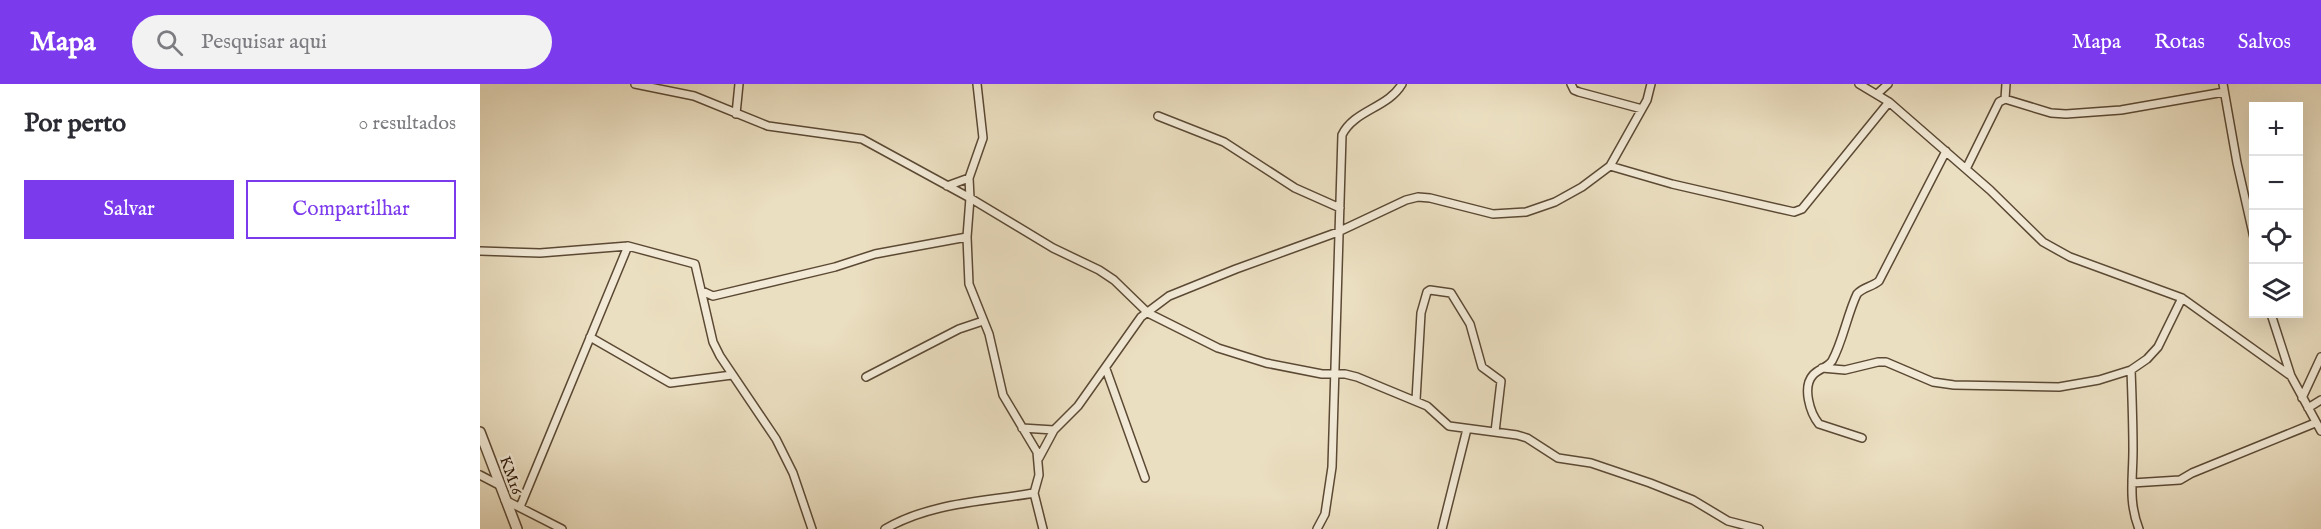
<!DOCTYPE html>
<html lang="pt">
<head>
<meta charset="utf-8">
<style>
	body { margin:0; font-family:"IM FELL English",serif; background:#f2f2f3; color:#2b2b33 }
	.controls { position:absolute; right:18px; top:18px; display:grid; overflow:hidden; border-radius:0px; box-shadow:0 6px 24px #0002 }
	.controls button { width:54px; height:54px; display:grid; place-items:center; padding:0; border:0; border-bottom:2px solid #e1e1e2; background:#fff; color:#2b2b33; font:30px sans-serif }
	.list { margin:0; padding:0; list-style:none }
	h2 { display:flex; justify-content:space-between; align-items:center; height:78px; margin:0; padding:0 24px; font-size:26px }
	h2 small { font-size:20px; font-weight:400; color:#7c7c81 }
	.actions { display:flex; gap:12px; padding:18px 24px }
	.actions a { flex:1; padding:14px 0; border:2px solid #7c3aed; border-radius:0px; text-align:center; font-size:21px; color:#7c3aed }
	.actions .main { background:#7c3aed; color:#fff }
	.icon { flex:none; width:33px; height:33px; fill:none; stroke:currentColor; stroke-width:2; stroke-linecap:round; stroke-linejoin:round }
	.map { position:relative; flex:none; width:1841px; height:445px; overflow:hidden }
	header { display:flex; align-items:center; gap:36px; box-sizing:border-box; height:84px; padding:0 30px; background:#7c3aed; color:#fff }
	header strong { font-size:28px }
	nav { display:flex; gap:33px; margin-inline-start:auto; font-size:21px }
	.search { width:420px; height:54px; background:#f2f2f3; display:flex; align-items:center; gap:15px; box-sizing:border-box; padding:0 21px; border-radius:33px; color:#7c7c81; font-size:22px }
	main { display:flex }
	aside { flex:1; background:#fff }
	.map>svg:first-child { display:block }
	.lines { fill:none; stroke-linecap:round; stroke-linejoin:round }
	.minor-casing { stroke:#5b4934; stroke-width:10 }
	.tertiary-casing { stroke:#5b4934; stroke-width:12 }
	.minor { stroke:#f2ead7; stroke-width:7 }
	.tertiary { stroke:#f2ead7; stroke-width:9 }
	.labels { text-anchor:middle; stroke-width:5; stroke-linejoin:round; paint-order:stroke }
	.street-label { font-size:16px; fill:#2b1705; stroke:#f2ead7 }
</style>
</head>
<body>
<header>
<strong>Mapa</strong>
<div class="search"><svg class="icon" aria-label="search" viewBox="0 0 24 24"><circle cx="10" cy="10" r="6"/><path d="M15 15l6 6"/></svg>Pesquisar aqui</div>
<nav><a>Mapa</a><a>Rotas</a><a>Salvos</a></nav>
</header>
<main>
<aside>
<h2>Por perto<small>0 resultados</small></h2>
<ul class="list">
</ul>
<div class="actions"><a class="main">Salvar</a><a>Compartilhar</a></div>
</aside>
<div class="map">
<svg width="1841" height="445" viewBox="0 0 1841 445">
	<rect width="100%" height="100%" fill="#ebdfc1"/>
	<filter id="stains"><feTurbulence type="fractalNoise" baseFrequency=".00333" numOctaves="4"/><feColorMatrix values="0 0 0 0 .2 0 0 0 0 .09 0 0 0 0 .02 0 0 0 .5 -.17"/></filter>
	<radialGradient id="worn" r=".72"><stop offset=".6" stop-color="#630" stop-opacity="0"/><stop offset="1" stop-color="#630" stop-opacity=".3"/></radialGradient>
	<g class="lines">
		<defs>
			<path id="minor" d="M155,0L214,12L288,42L382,55L490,114L573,164L619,186L634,196L668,229L738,264L786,279L842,290H865L877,293L947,322L969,342L1037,351L1047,354L1078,374L1111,379L1170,399L1213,416L1248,437L1279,445
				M497,0L503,54L489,94L490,114L487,153L489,200L509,250L523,311L557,368L559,391L554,409L563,445
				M1091,0L1094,6L1099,8L1162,25
				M1379,0L1409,18L1510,106L1563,158L1590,173L1702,214L1811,292
				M1743,0L1757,79L1774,154
				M1397,10L1408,0
				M1525,15L1526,0
				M256,30L259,0
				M678,32L744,58L815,104L860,124
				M1130,82L1192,100L1314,128L1322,125L1409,18
				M1486,85L1519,18L1525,15L1571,29L1586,30L1641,26L1744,8
				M467,102L489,94
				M0,167L60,169L148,162L215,180L233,258L240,272L296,355L313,389L332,445
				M222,207L233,212L355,183L395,170L487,153
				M1791,230L1811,292L1841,347
				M110,253L190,299L252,291
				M1342,284L1365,286L1398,278H1406L1453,298L1474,301L1579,303L1619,296L1651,286L1667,275L1678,263L1702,214
				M626,285L665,394
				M1651,286C1652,312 1653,339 1653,366C1653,395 1648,417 1659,445
				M386,293L479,245L503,237
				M1822,314L1841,273
				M936,316L941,229L947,208L950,206L971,209L990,240L1002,283L1021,297L1015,348
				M1828,324L1841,316
				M542,344L574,346
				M1382,354L1339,340C1330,329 1322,303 1333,291C1338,285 1347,284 1352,277C1363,257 1367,231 1377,210C1383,203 1392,203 1399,197L1466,67
				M559,374L574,346L598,322L661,233L689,212L756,185L858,148L926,116L938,113L950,114L1013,130L1046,128L1075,118L1102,103L1130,82L1167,16L1171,0
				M0,391L19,401
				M1652,399L1700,396L1712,389L1835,339
				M25,416L82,445
				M40,423L148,162
				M405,445C452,418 503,418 554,409
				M837,445L845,430L852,383L862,51C874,26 908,24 922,0
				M962,445L987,345"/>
			<path id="tertiary" d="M0,348L37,445"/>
		</defs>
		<!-- minor casing -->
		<use href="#minor" class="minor-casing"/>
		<!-- tertiary casing -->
		<use href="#tertiary" class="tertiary-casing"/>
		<!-- minor -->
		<use href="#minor" class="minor"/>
		<!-- tertiary -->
		<use href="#tertiary" class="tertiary"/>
	</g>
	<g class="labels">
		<!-- street labels -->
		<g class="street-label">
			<text transform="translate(32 391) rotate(70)" y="6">KM16</text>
		</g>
	</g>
	<rect width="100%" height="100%" filter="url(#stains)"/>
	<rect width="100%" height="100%" fill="url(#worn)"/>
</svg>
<div class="controls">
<button>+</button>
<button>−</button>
<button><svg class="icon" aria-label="locate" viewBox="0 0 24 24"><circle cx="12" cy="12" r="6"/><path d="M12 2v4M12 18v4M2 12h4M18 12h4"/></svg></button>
<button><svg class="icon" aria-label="layers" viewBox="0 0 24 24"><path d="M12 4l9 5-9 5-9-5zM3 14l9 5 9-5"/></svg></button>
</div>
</div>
</main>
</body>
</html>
